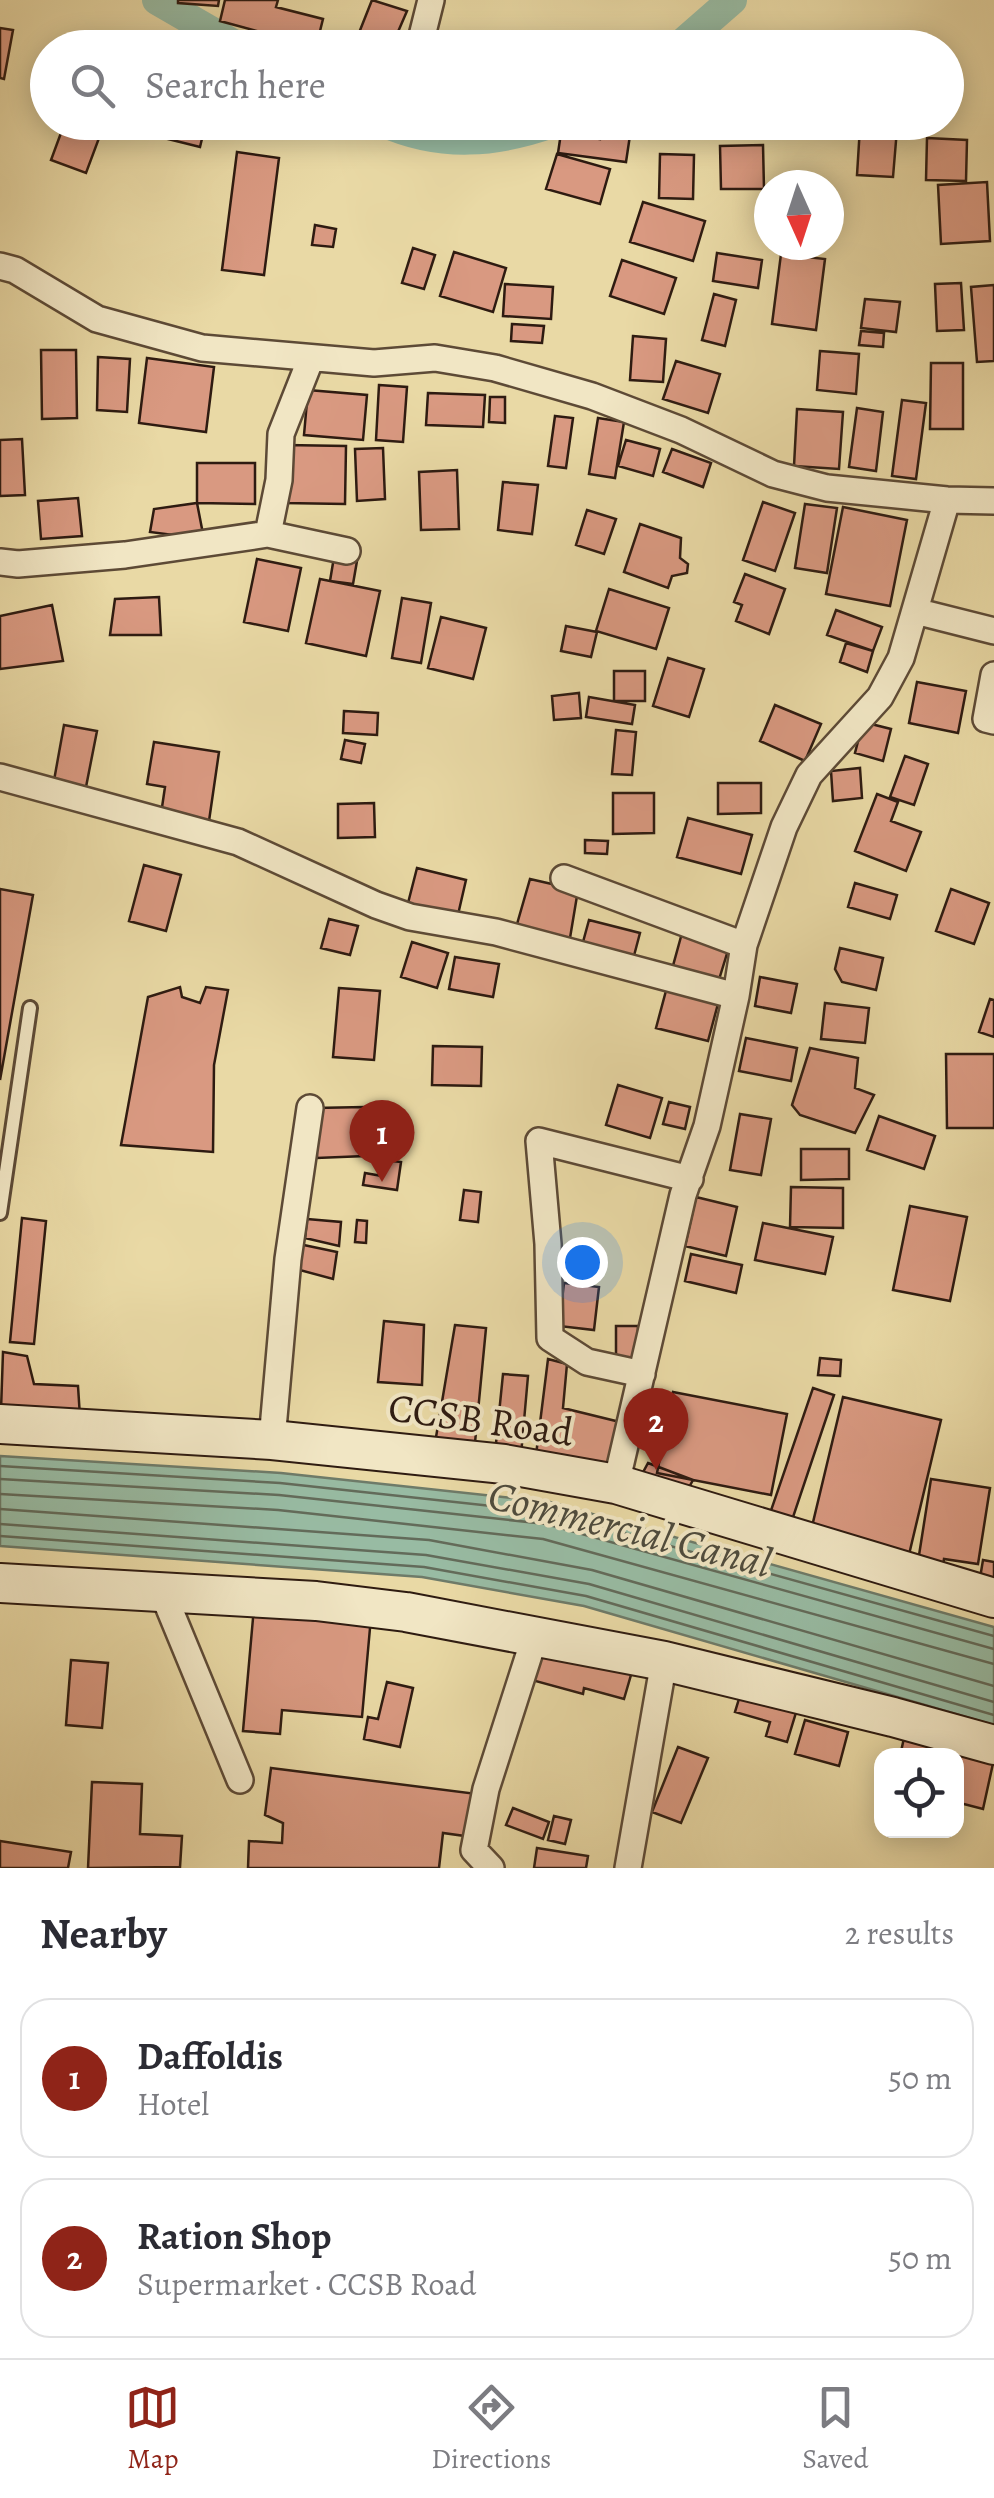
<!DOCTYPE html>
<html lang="en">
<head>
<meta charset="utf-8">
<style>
	body { margin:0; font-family:Alegreya,serif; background:#f7f7f7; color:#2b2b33 }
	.controls { position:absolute; right:30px; bottom:30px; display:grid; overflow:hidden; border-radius:20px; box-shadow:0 5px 25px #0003 }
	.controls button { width:90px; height:90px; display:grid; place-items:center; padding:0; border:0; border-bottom:2px solid #e1e1e2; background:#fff; color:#2b2b33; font:50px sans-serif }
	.compass { position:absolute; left:754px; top:170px; width:90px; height:90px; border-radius:50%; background:#fff; box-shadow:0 5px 25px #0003; rotate:177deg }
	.you { position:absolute; left:582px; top:1262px; width:35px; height:35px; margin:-25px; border:8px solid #fff; border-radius:50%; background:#1a73e8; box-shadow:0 0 0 15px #1a73e833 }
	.badge { display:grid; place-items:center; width:65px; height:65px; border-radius:50%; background:#8f2418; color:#fff; font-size:32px; font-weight:700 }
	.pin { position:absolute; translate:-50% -82px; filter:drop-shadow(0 2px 5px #0008) }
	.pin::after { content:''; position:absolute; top:52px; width:35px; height:30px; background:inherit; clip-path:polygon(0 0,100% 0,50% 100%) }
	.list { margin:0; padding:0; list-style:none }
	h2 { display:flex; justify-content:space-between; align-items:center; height:130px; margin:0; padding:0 40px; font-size:42px }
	h2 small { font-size:32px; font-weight:400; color:#7c7c81 }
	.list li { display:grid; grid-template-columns:65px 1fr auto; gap:30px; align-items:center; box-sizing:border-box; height:160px; margin:0 20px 20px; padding:0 20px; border:2px solid #e1e1e2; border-radius:30px }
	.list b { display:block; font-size:38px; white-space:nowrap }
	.list p { margin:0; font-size:32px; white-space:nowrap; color:#7c7c81 }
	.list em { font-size:32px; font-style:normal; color:#7c7c81 }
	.icon { flex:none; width:55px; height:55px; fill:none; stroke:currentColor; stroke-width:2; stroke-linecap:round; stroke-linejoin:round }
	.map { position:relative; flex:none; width:994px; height:1868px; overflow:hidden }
	.search { position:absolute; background:#fff; box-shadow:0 5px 25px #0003; left:30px; right:30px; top:30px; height:110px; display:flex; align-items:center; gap:25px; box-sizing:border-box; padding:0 35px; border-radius:55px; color:#7c7c81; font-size:38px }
	.sheet { height:490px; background:#fff }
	nav { display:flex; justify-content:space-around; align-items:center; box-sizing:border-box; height:140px; border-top:2px solid #e1e1e2; background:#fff; font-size:28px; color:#7c7c81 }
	nav a { display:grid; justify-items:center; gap:5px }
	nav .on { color:#8f2418 }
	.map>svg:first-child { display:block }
	.water { fill:#98bba3; stroke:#6e7b69; stroke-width:2.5 }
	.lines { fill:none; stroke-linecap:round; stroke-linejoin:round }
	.shore { stroke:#636b5a; stroke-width:2.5 }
	.canal { stroke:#98bba3; stroke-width:30 }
	.building { fill:#d99981; stroke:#2e1b11; stroke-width:2.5 }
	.lane-casing { stroke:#5d4a36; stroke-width:18 }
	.street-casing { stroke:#5d4a36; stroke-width:30 }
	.secondary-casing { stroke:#2e1b11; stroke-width:42 }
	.lane { stroke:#f1e6c4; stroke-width:12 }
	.street { stroke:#f1e6c4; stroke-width:25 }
	.secondary { stroke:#f1e6c4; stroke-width:38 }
	.labels { text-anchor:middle; stroke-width:8; stroke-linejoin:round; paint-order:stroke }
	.street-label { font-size:40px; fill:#2e1b11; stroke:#f1e6c4 }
	.water-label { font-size:42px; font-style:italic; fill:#4e4b3d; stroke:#f1e6c4 }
</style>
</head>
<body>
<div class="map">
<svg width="994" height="1868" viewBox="0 0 994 1868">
	<rect width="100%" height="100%" fill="#e9d9a5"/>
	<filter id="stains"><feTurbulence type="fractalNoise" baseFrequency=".002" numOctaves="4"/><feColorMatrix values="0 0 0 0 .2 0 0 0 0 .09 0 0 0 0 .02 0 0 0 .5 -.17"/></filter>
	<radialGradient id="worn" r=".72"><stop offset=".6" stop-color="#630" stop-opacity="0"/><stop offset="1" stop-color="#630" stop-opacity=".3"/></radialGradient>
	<!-- water -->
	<path class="water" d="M0,1456L281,1473L550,1502L994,1627V1725L584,1606L422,1577L0,1546Z"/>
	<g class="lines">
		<!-- shore -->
		<path class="shore" d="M0,1466L280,1483L548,1512L994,1636
			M0,1479L279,1495L546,1524L994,1649
			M0,1494L278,1510L543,1539L994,1664
			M0,1509L429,1540L592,1570L994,1686
			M0,1524L426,1555L589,1584L994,1702
			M0,1536L424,1567L586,1596L994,1715"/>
		<!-- canal -->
		<path class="canal" d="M157,0L240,48
			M677,48L732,0
			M383,122C441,148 497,143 555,122"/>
	</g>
	<!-- building -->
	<path class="building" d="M178,0H219L218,6L178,3Z
		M225,0H278L276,7L323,19L316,47L220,21Z
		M372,0L407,11L391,48H353Z
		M0,28L13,30L4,79L0,78Z
		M65,122H105L86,173L51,160Z
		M151,122H206L200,147L148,134Z
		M603,122H632L626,162L558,153L561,133L600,139Z
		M661,122H690V138L660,137Z
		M860,127L897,129L893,177L857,175Z
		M927,138L967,140L966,181L926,180Z
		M763,145L764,189H721L720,146Z
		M237,152L279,158L264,275L222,270Z
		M557,154L610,169L600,204L546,189Z
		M660,154L694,155L693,199L659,198Z
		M987,182L990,241L941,244L938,185Z
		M643,202L705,221L693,261L630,242Z
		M315,225L336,229L333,247L312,245Z
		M413,248L435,255L424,289L402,283Z
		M454,252L506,268L493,312L440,296Z
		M717,253L762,260L758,288L713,281Z
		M781,254L825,259L816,330L772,324Z
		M622,260L676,278L664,314L610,296Z
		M961,283L964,330L937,331L935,284Z
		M505,284L553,287L551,319L503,316Z
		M994,285V361L977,362L971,287Z
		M714,294L736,300L725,346L702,340Z
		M865,299L900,302L896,332L861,328Z
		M512,324L544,326L542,343L511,341Z
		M861,331L884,333L883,347L859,345Z
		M633,336L666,339L663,382L630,380Z
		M41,350H76L77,418L42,419Z
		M820,351L859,354L856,394L817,390Z
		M98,357L130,359L127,412L97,410Z
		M147,358L214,367L206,432L139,423Z
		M676,361L720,374L708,413L663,399Z
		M931,363H963V429H930Z
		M379,385L407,387L403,442L376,440Z
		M308,390L367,395L363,440L304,435Z
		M428,393L485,395L483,427L426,425Z
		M490,397H505V423L489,422Z
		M902,400L926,403L916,479L892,476Z
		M857,408L883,412L876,471L849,467Z
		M797,409L843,412L839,469L794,466Z
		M555,416L573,418L566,468L548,466Z
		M598,418L624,422L615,478L589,474Z
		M22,439L25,495L0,496V440Z
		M626,440L660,449L653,476L618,466Z
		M285,445L346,446L345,504L284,503Z
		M383,448L385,499L357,501L355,449Z
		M672,449L711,463L703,487L663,472Z
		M197,463H255V504L197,503Z
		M457,470L459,529L421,530L419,472Z
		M503,482L538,485L532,534L498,530Z
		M78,498L82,536L41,539L38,501Z
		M763,502L795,513L775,571L743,560Z
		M197,503L204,539L150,532L154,509Z
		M805,504L837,508L827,573L795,568Z
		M843,507L907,520L890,606L826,594Z
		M587,510L616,519L604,554L576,545Z
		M640,524L681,538L680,558L688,564L687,573L672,576L668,588L624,572Z
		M334,557L357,561L353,584L330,581Z
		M257,559L301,568L288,631L244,622Z
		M745,574L785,589L769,634L736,621L742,605L734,602Z
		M320,579L380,591L366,656L306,643Z
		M609,589L669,608L656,649L596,631Z
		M159,597L161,635H110L115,599Z
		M402,598L431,603L421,663L392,658Z
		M52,605L63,661L0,669V616Z
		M836,610L882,627L873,651L827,635Z
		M441,617L486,628L473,679L428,668Z
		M566,626L597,632L591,657L561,651Z
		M846,643L873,651L867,672L840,662Z
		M668,658L704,669L689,717L653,706Z
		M614,671H645V701H614Z
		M917,682L966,691L958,733L909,723Z
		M579,693L581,718L554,720L552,696Z
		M589,697L635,705L632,724L586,717Z
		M775,705L821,724L805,761L760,741Z
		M344,711L378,713L377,735L343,733Z
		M863,722L891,729L883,761L855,753Z
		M64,725L97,731L85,792L53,786Z
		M616,730L636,732L632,775L612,774Z
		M345,740L365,744L361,763L341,759Z
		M154,742L219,752L209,821L161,814L165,787L147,784Z
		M905,756L928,764L914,805L890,797Z
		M860,768L862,798L833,801L831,771Z
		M718,783H761V813L718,814Z
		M613,793H654V833L613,834Z
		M877,794L898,802L891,821L921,832L906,871L855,851Z
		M374,803L375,837L338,838V804Z
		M688,818L752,835L741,874L677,857Z
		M585,840L608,841L607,854L585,853Z
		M144,865L181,875L166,931L129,921Z
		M417,868L466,880L457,919L407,907Z
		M530,879L578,890L569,944L515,931Z
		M855,883L897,895L890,919L848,907Z
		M0,889L33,895L0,1080Z
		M951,889L989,903L974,944L936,931Z
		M329,919L358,926L350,955L321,948Z
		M589,920L640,933L631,967L580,953Z
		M682,933L729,947L717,986L671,973Z
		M412,942L448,953L437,988L401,977Z
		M840,948L883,958L876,990L842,982L835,969Z
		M455,957L499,964L493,997L449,989Z
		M760,977L797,984L791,1013L755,1006Z
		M180,987L182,997L200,1003L206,987L228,990L214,1065L213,1152L121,1145L148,997Z
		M667,987L719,1000L708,1041L656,1028Z
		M339,988L380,991L374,1060L333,1057Z
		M990,999L994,1000V1037L979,1032Z
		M825,1003L869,1008L865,1043L821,1039Z
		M746,1038L797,1048L791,1081L739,1071Z
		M433,1046L482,1047L481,1086L432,1085Z
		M810,1048L858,1058L855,1088L874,1095L855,1133L800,1115L792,1105Z
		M946,1054H994V1128H947Z
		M618,1085L662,1098L650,1138L606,1125Z
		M669,1102L690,1107L685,1129L663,1124Z
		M364,1107L365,1156L317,1158L315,1108Z
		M740,1114L771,1119L761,1175L730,1170Z
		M879,1116L935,1136L924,1169L867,1150Z
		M801,1149H849V1179L801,1180Z
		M384,1160L401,1162L397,1190L363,1185L365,1173L382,1176Z
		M791,1187L843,1188V1228L790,1227Z
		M464,1190L481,1192L478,1222L460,1220Z
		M696,1197L737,1207L726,1256L685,1246Z
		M910,1206L967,1217L950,1301L893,1290Z
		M22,1218L46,1221L34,1344L10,1342Z
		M307,1219L341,1222L339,1246L305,1238Z
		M357,1220L367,1221L366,1243L355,1242Z
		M763,1223L833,1237L825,1274L755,1260Z
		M299,1244L337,1252L333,1279L296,1269Z
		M691,1254L742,1265L736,1293L685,1281Z
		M564,1283L599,1287L594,1330L559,1326Z
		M384,1321L424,1325L422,1385L378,1382Z
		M455,1325L486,1328L474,1453L435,1443Z
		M616,1326H638V1366L616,1367Z
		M3,1352L27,1356L34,1384L78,1386L80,1417L1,1410Z
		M820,1358L841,1360L840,1376L818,1375Z
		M548,1359L567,1364L563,1408L624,1423L614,1482L535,1463Z
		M503,1374L528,1376L521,1455L495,1453Z
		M813,1388L834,1395L787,1535L765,1528Z
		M673,1392L787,1414L771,1495L657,1473Z
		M843,1397L941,1420L907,1563L809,1539Z
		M648,1463L693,1480L687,1491L640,1478Z
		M931,1479L990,1488L978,1564L944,1559L942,1572L917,1568Z
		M983,1560L994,1562V1588L979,1584Z
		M254,1607L371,1617L362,1717L282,1710L280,1734L243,1731Z
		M539,1641L633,1668L624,1699L584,1688L583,1694L528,1679Z
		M71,1660L108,1663L102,1728L66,1725Z
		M387,1682L413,1688L400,1747L364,1739L368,1717L378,1719Z
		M742,1689L798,1706L787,1742L766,1736L770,1722L735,1712Z
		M805,1720L848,1732L839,1766L795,1754Z
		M904,1738L994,1759L983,1809L956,1802V1756H900Z
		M678,1747L708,1758L681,1823L652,1812Z
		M271,1768L477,1794L472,1837L443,1833L439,1868H248L249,1841L282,1843L283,1823L265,1815Z
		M92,1782L142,1784L140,1834L182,1836L180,1867L88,1868Z
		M513,1808L549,1822L543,1839L506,1825Z
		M554,1816L571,1820L565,1844L548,1840Z
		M0,1841L71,1852L68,1868H0Z
		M537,1848L588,1856L586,1868H534Z"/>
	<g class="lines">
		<defs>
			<path id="lane" d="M0,1213L30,1008"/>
			<path id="street" d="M419,48L431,0
				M0,266L15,270L97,319L202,348L374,363L435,358L495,368L592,396L681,430L773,474L827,488L947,500L994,501
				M268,534L347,551
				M0,562L18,564L125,555L268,534L279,480L281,434L311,358
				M915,611L994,631
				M994,675L986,719L994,721
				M0,777L238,842L376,905L410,917L496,932L736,996L744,945L784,827L809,775L880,697L901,658L947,500
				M564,878L744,945
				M642,1374L587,1362L550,1338L548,1244L539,1141L690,1179
				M272,1440L288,1259L310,1108
				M616,1484L683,1195L707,1126L736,996
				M162,1591L240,1780
				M491,1868L474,1850L486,1789L535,1636
				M628,1868L664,1661"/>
			<path id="secondary" d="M0,1424L272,1440L504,1464L616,1484L994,1598
				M0,1583L316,1601L406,1612L664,1661L893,1717L994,1745"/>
		</defs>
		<!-- lane casing -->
		<use href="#lane" class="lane-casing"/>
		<!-- street casing -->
		<use href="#street" class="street-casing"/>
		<!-- secondary casing -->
		<use href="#secondary" class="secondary-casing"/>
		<!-- lane -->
		<use href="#lane" class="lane"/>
		<!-- street -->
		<use href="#street" class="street"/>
		<!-- secondary -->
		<use href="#secondary" class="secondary"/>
	</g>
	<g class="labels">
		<!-- street labels -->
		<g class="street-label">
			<text transform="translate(481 1419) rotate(8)" y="14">CCSB Road</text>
		</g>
		<!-- water labels -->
		<g class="water-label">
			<text transform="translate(630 1528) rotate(14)" y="15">Commercial Canal</text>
		</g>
	</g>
	<rect width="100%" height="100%" filter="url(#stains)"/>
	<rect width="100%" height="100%" fill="url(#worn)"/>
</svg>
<div class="controls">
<button><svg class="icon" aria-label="locate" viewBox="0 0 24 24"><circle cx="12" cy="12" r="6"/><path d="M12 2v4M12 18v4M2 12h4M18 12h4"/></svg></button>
</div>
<svg class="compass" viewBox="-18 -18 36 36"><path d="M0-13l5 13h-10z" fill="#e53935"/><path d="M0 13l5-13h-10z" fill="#7c7c81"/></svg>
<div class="you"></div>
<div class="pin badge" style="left:382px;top:1182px">1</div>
<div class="pin badge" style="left:656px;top:1470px">2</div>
<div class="search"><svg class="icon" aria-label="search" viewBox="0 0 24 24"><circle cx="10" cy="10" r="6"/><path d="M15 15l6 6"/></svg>Search here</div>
</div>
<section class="sheet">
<h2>Nearby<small>2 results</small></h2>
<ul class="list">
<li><span class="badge">1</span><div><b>Daffoldis</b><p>Hotel</p></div><em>50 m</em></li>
<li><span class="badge">2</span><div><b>Ration Shop</b><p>Supermarket · CCSB Road</p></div><em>50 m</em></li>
</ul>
</section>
<nav>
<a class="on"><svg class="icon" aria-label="map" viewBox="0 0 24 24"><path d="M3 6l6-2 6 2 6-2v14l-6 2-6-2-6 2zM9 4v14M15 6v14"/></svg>Map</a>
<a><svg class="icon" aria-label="directions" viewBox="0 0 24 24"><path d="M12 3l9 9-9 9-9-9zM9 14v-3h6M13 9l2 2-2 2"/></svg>Directions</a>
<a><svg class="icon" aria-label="saved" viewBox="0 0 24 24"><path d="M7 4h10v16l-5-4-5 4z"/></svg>Saved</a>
</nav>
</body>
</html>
